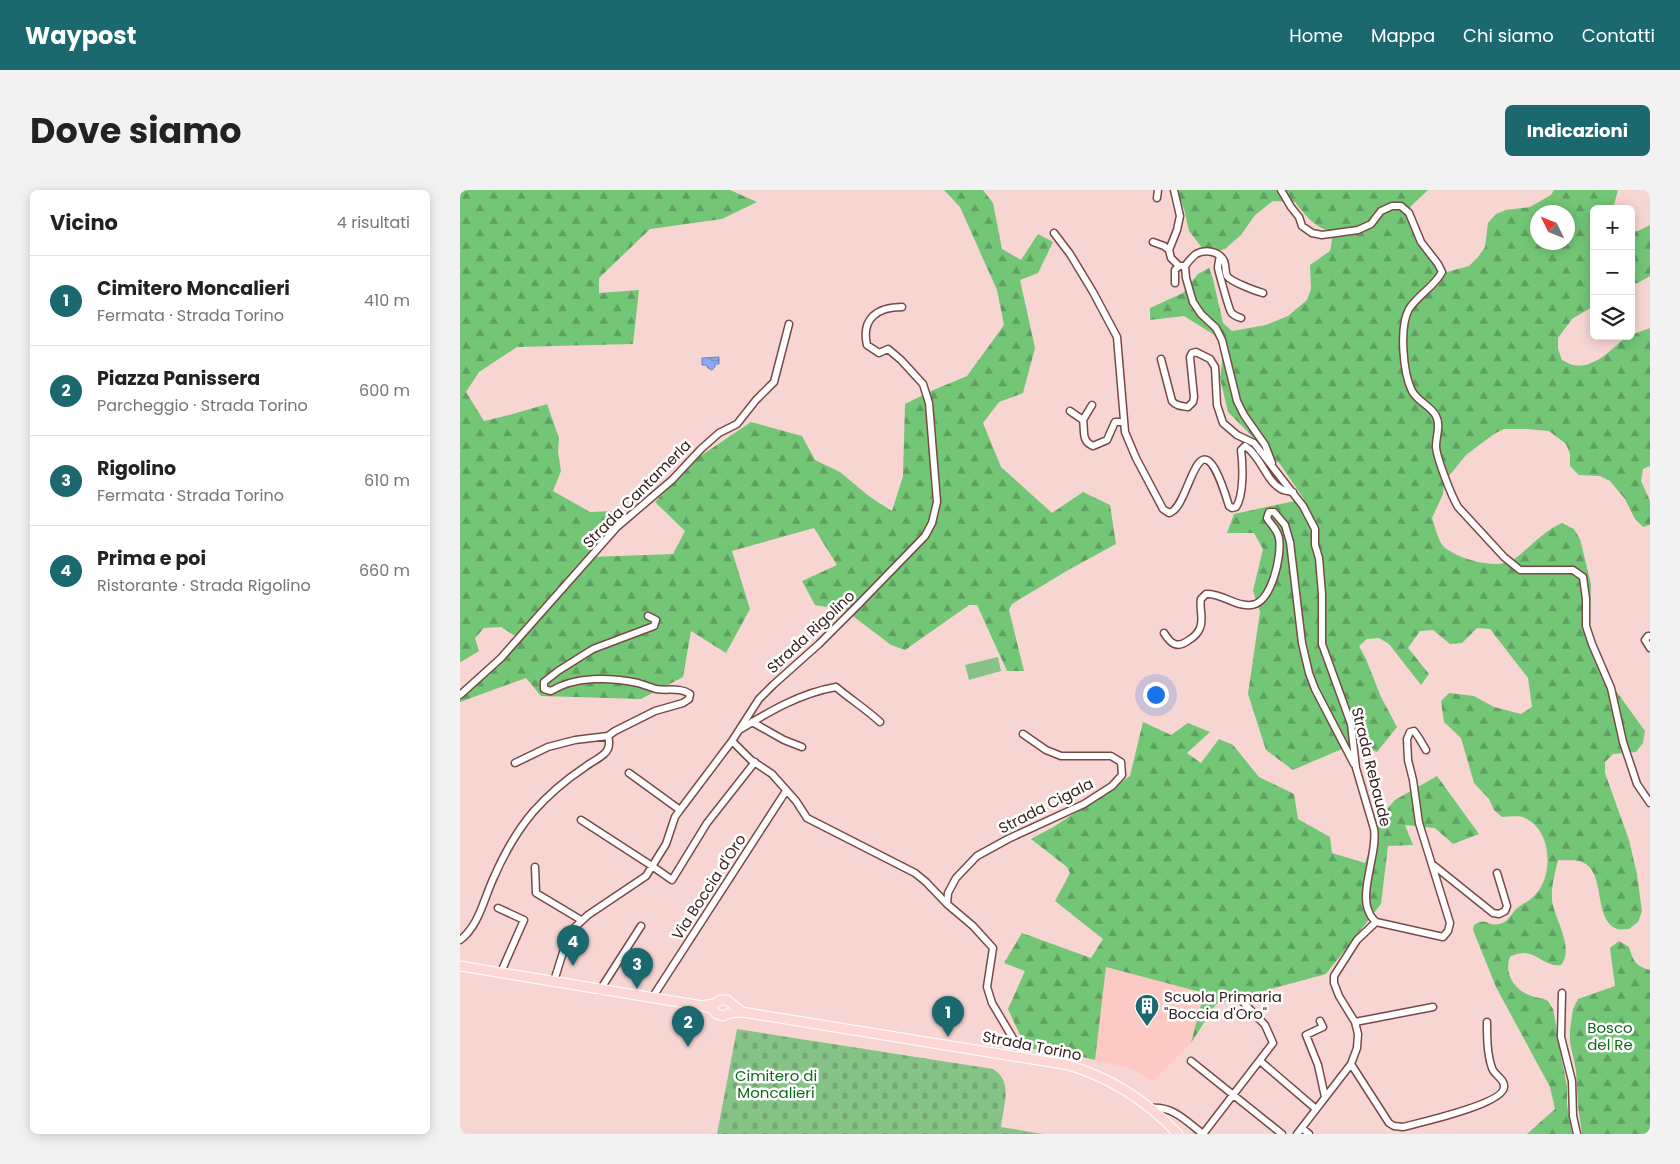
<!DOCTYPE html>
<html lang="it">
<head>
<meta charset="utf-8">
<style>
	body { margin:0; font-family:Poppins,sans-serif; background:#f2f2f2; color:#222 }
	.controls { position:absolute; right:15px; top:15px; display:grid; overflow:hidden; border-radius:8px; box-shadow:0 2px 12px #0003 }
	.controls button { width:45px; height:45px; display:grid; place-items:center; padding:0; border:0; border-bottom:1px solid #e0e0e0; background:#fff; color:#222; font:25px sans-serif }
	.compass { position:absolute; left:1070px; top:15px; width:45px; height:45px; border-radius:50%; background:#fff; box-shadow:0 2px 12px #0003; rotate:313deg }
	.you { position:absolute; left:695px; top:504px; width:18px; height:18px; margin:-12px; border:4px solid #fff; border-radius:50%; background:#1a73e8; box-shadow:0 0 0 8px #1a73e833 }
	.badge { display:grid; place-items:center; width:32px; height:32px; border-radius:50%; background:#1b686f; color:#fff; font-size:16px; font-weight:700 }
	.pin { position:absolute; translate:-50% -41px; filter:drop-shadow(0 1px 2px #0008) }
	.pin::after { content:''; position:absolute; top:26px; width:18px; height:15px; background:inherit; clip-path:polygon(0 0,100% 0,50% 100%) }
	.list { margin:0; padding:0; list-style:none }
	h2 { display:flex; justify-content:space-between; align-items:center; height:65px; margin:0; padding:0 20px; font-size:21px }
	h2 small { font-size:16px; font-weight:400; color:#767676 }
	.list li { display:grid; grid-template-columns:32px 1fr auto; gap:15px; align-items:center; box-sizing:border-box; height:90px; padding:0 20px; border-top:1px solid #e0e0e0 }
	.list b { display:block; font-size:19px; white-space:nowrap }
	.list p { margin:0; font-size:16px; white-space:nowrap; color:#767676 }
	.list em { font-size:16px; font-style:normal; color:#767676 }
	.icon { flex:none; width:28px; height:28px; fill:none; stroke:currentColor; stroke-width:2; stroke-linecap:round; stroke-linejoin:round }
	.map { position:relative; flex:none; width:1190px; height:944px; overflow:hidden; border-radius:8px }
	header { display:flex; align-items:center; gap:30px; box-sizing:border-box; height:70px; padding:0 25px; background:#1b686f; color:#fff }
	header strong { font-size:24px }
	nav { display:flex; gap:28px; margin-inline-start:auto; font-size:18px }
	.intro { display:flex; align-items:center; justify-content:space-between; box-sizing:border-box; height:120px; padding:0 30px }
	h1 { margin:0; font-size:35px }
	.button { padding:12px 22px; border-radius:8px; background:#1b686f; color:#fff; font-size:18px; font-weight:700 }
	main { display:flex; gap:30px; padding:0 30px }
	aside { flex:1; background:#fff; border-radius:8px; box-shadow:0 2px 12px #0003 }
	.map>svg:first-child { display:block }
	.built { fill:#fcc9c4 }
	.forest { fill:url(#forest-firs); fill-rule:evenodd }
	.cemetery { fill:url(#cemetery-stones) }
	.park { fill:#86c387 }
	.water { fill:url(#water-waves); stroke:#7182b3 }
	.lines { fill:none; stroke-linecap:round; stroke-linejoin:round }
	.minor-casing { stroke:#784a46; stroke-width:9 }
	.major-casing { stroke:#fff; stroke-width:11 }
	.minor { stroke:#fff; stroke-width:6 }
	.major { stroke:#fdd7d3; stroke-width:9 }
	.labels { text-anchor:middle; stroke-width:5; stroke-linejoin:round; paint-order:stroke }
	.street-label { font-size:15px; fill:#382321; stroke:#fff }
	.poi-label { font-size:15px; fill:#382321; stroke:#fff; text-anchor:start }
	.park-label { font-size:15px; fill:#10681d; stroke:#fff }
</style>
</head>
<body>
<header>
<strong>Waypost</strong>
<nav><a>Home</a><a>Mappa</a><a>Chi siamo</a><a>Contatti</a></nav>
</header>
<div class="intro"><h1>Dove siamo</h1><a class="button">Indicazioni</a></div>
<main>
<aside>
<h2>Vicino<small>4 risultati</small></h2>
<ul class="list">
<li><span class="badge">1</span><div><b>Cimitero Moncalieri</b><p>Fermata · Strada Torino</p></div><em>410 m</em></li>
<li><span class="badge">2</span><div><b>Piazza Panissera</b><p>Parcheggio · Strada Torino</p></div><em>600 m</em></li>
<li><span class="badge">3</span><div><b>Rigolino</b><p>Fermata · Strada Torino</p></div><em>610 m</em></li>
<li><span class="badge">4</span><div><b>Prima e poi</b><p>Ristorante · Strada Rigolino</p></div><em>660 m</em></li>
</ul>
</aside>
<div class="map">
<svg width="1190" height="944" viewBox="0 0 1190 944">
	<defs>
		<pattern id="forest-firs" width="22" height="20" patternUnits="userSpaceOnUse" patternTransform="scale(1.25)"><rect width="22" height="20" fill="#73c676"/><path d="M5 1l3.5 6h-7zM16 11l3.5 6h-7z" fill="#5fa060"/></pattern>
		<pattern id="cemetery-stones" width="16" height="16" patternUnits="userSpaceOnUse" patternTransform="scale(1.25)"><rect width="16" height="16" fill="#86c387"/><path d="M2 7V4a2 2 0 0 1 4 0v3zM10 15v-3a2 2 0 0 1 4 0v3z" fill="#74a774"/></pattern>
		<pattern id="water-waves" width="16" height="10" patternUnits="userSpaceOnUse" patternTransform="scale(1.25)"><rect width="16" height="10" fill="#89aaf2"/><path d="M0 5q4-4 8 0t8 0" fill="none" stroke="#718ac4"/></pattern>
	</defs>
	<rect width="100%" height="100%" fill="#f7d5d2"/>
	<!-- built -->
	<path class="built" d="M645,777L744,803L731,853L693,891L672,879L635,870L638,835Z"/>
	<!-- forest -->
	<path class="forest" d="M0,0H270L297,12L262,29L190,39L139,88V103L179,100L173,154L57,157L19,182L6,202L24,231L53,224L87,214L99,248L98,262L101,281L93,301L130,322L153,321L160,331L130,367L213,364L225,341L195,312L236,269L291,232L342,246L355,270L380,282L410,307L432,321L443,286L445,214L471,201L507,186L544,135L537,100L500,17L484,0H523L533,13L542,59L561,70L578,44L593,52L578,83L560,90L575,158L563,203L539,212L523,233L541,277L592,323L623,302L650,315L656,354L610,379L552,414L549,420L564,481H547L517,415H509L445,460L431,455L385,420L355,415L342,391L377,375L354,338L272,361L290,419L266,463L231,441L223,487L181,509L81,506L66,488L0,512V501L19,486L57,447L41,437L24,438L15,448L19,461L1,472L0,471Z
		M716,0H968L951,16L947,27L955,36L971,66L987,82L1009,76L1018,67L1025,57L1028,33L1036,24L1046,20L1070,17L1091,5L1094,0H1158L1153,19H1134V116L1112,129L1098,148V159L1102,170C1105,171 1109,174 1113,175C1133,180 1153,158 1167,146H1171V145L1190,138V276L1183,279L1181,291L1190,311V335L1183,337L1175,329L1165,309L1150,291L1140,286L1119,285L1110,276V264L1106,254L1089,241L1066,239H1044L1034,244L1006,265L984,292L983,304L972,328C975,336 978,351 984,357C998,369 1036,380 1053,370C1070,358 1083,341 1102,333L1114,339L1120,349L1131,394L1130,439L1151,494L1185,541L1183,553L1176,562L1153,564L1145,572V583L1169,650L1177,684L1182,721L1178,732L1169,739C1166,739 1161,740 1157,739C1132,729 1147,682 1122,672C1115,669 1105,671 1098,670C1095,683 1091,697 1092,710C1094,728 1115,758 1101,775C1081,778 1074,754 1050,767C1043,786 1057,802 1074,807C1078,808 1083,808 1086,810C1089,811 1091,817 1093,819L1107,897V915L1112,944H1067L1095,919L1090,897L1036,797L1013,740L1014,735C1026,726 1028,737 1039,734C1047,733 1051,725 1056,719C1062,714 1070,711 1075,705C1094,686 1092,640 1065,628C1058,625 1049,627 1042,627L1034,620L1029,609L1014,593L1001,548L984,532L981,511L989,503L1014,506L1034,517L1061,524L1072,517L1068,488L1030,439L1017,438L1002,453L990,454L973,440L960,441L948,458L969,484L961,495L929,454L919,448L907,449L899,456L906,469L921,507L937,537L917,562L898,552L833,580L806,560L788,504L800,422L793,401L803,359L794,343H767L774,324L844,309L820,274L768,222L760,188L763,165L760,153L753,144L724,126L690,130V118L723,103L738,84L749,78L753,89L763,133L772,141L806,135L828,126L847,110L851,99L850,75L870,61L872,50L866,40C852,35 844,23 835,12L813,11L795,25L781,45L765,59L753,62L743,59L729,41L724,19ZM1078,22H1108V52H1078Z
		M1190,35V86L1178,93L1171,94V42L1178,41Z
		M683,532L711,545L728,533L750,542L727,563L741,573L759,549L773,555L799,587L834,604L838,629L870,647L872,663L905,673L920,627L935,610L977,586L1019,644L993,654L975,638L945,635L953,655L928,656L921,714L866,784L756,814L731,853L744,803L646,777L635,870L606,863L566,858L548,819L565,781L544,773L562,743L631,768L643,749L595,711L610,683L607,677L571,649L595,636L670,586Z
		M1159,751L1169,757C1173,770 1175,776 1190,780V944H1122L1118,916L1116,880L1110,852V840L1113,819L1118,809L1155,796L1150,758Z"/>
	<!-- cemetery -->
	<path class="cemetery" d="M277,839L533,879C554,892 543,916 541,937L583,944H257Z"/>
	<!-- park -->
	<path class="park" d="M538,467L541,481L509,490L505,475Z"/>
	<!-- water -->
	<path class="water" d="M259,167V174H255V177L252,180L248,178L246,175H242V168Z"/>
	<g class="lines">
		<defs>
			<path id="minor" d="M714,0L720,26L717,40L709,60L711,68L719,76H725L726,88L733,112L741,124L756,138L762,150L777,211L784,225L805,255L812,273
				M821,0L831,17L839,27L842,36L852,43L862,45L898,40L911,34L921,21L932,16H941L949,23L961,52L978,74L982,82C974,97 958,105 949,119C939,137 943,183 952,201C958,212 971,216 976,226C981,235 976,246 976,256C976,267 992,307 998,317L1044,367L1060,380H1113L1123,387L1126,409V436L1132,454L1151,498L1163,552L1177,594L1190,613
				M697,8L698,0
				M594,43L610,64L633,102L657,147L665,242L676,268L703,319L709,323C732,318 737,210 769,316L772,318L776,317C784,306 783,274 781,260L785,256C801,266 806,291 821,299C824,301 829,301 833,302
				M693,52L704,56L709,60
				M760,66C759,71 758,74 758,78C759,83 769,119 771,122C773,125 778,127 781,128
				M725,76C728,72 732,67 736,64C745,59 759,61 764,71C766,75 765,82 767,86C771,92 796,101 803,103
				M715,93V80L719,76
				M701,169L712,211C716,216 721,216 728,217L733,212L734,207L730,167L732,163L736,162L750,169L755,177L757,215L763,233L777,245L794,253L843,316L855,339V355L859,368L862,404V454L891,534L896,578L914,639C918,662 899,702 909,722C910,726 913,729 916,732L897,750L874,786V793L879,806L895,832L898,844L897,858L891,874L837,944
				M610,221L623,230C625,241 621,251 633,256L647,250L655,232H663
				M623,230L632,215
				M704,443C711,454 717,459 729,450C734,447 738,443 740,438C744,429 739,419 741,409L746,404C762,403 775,417 791,415C812,413 822,365 819,348C817,339 811,335 807,328L809,322H814L825,335L830,352L842,453L849,483L855,499L894,574
				M1190,446H1188L1185,450L1190,458
				M0,505L41,468L157,337L212,290L241,259L259,243L277,234L296,210L314,192L329,134
				M292,532L324,550L342,557
				M281,539C310,521 341,503 376,497C390,509 406,519 420,532
				M563,544L586,560L601,566H651L661,572L662,585L652,596L624,614L548,649L517,666L496,688L488,703L487,714L513,736L533,758L527,797L532,813L564,867
				M272,551L291,570L312,584L336,611L347,628L455,683L466,692L487,714
				M55,573L88,557L115,550L148,546L155,541L195,521L223,513L229,509L230,504C220,497 208,501 196,499C190,497 184,495 178,493C150,487 115,486 91,501L84,499V492L98,481L133,459L194,436L196,430L188,426
				M169,583L220,620
				M121,630L192,676L212,690L247,633L295,572
				M972,674L1033,723L1039,724L1045,721L1047,716L1037,683
				M75,677L76,703L121,730
				M38,718L64,730L41,782
				M916,732L983,747L988,741L990,733L959,633L953,590L948,570L947,549L950,542L954,541L959,548L966,560
				M0,750C19,736 24,708 34,687C44,664 57,641 73,622C88,605 107,589 125,577C131,572 139,569 144,564C150,559 150,553 148,546
				M94,791L105,756L113,739L128,725L186,686L206,654L215,627L220,620L272,551L299,509L313,495L359,454L398,415L465,346L472,333L477,312L469,213L463,194L441,170L428,159L419,163L407,155C401,129 417,117 442,117
				M140,800L181,736
				M1102,803L1101,847L1112,891L1113,926L1117,944
				M192,808L326,601
				M860,831L863,837L846,845L858,875L865,907
				M895,832L973,817
				M731,871L822,944
				M800,871L856,919
				M891,874L929,933L934,936L943,937C958,933 1044,914 1044,897C1045,889 1034,885 1032,878C1027,864 1027,847 1027,832
				M691,918C713,916 726,931 743,944
				M842,938L849,944
				M743,944L813,853L805,835L783,812"/>
			<path id="major" d="M0,776L243,816L253,819L256,824L263,826L270,823L282,822L608,875C652,888 687,911 718,944
				M246,815L254,814L260,810H267L282,822"/>
		</defs>
		<!-- minor casing -->
		<use href="#minor" class="minor-casing"/>
		<!-- major casing -->
		<use href="#major" class="major-casing"/>
		<!-- minor -->
		<use href="#minor" class="minor"/>
		<!-- major -->
		<use href="#major" class="major"/>
	</g>
	<!-- icons -->
	<defs>
		<symbol id="building-pin" viewBox="-11 -11 22 30"><path d="M0 17L-7.5 6A9.5 9.5 0 1 1 7.5 6Z" fill="#1b686f" stroke="#fff"/><path d="M-4-6H4V6H1V3H-1V6H-4ZM-2.5-4.3h1.7v1.8h-1.7ZM.8-4.3h1.7v1.8H.8ZM-2.5-1h1.7V.8h-1.7ZM.8-1h1.7V.8H.8Z" fill="#fff"/></symbol>
	</defs>
	<g fill-rule="evenodd">
		<use href="#building-pin" x="673" y="802" width="28" height="38"/>
	</g>
	<g class="labels">
		<!-- street labels -->
		<g class="street-label">
			<text transform="translate(177 304) rotate(-45)" y="5">Strada Cantamerla</text>
			<text transform="translate(351 442) rotate(-43)" y="5">Strada Rigolino</text>
			<text transform="translate(911 577) rotate(76)" y="5">Strada Rebaude</text>
			<text transform="translate(586 616) rotate(-27)" y="5">Strada Cigala</text>
			<text transform="translate(249 697) rotate(-57)" y="5">Via Boccia d'Oro</text>
			<text transform="translate(572 856) rotate(11)" y="5">Strada Torino</text>
		</g>
		<!-- poi labels -->
		<g class="poi-label">
			<text x="704" y="812">Scuola Primaria<tspan x="704" dy="17">"Boccia d'Oro"</tspan></text>
		</g>
		<!-- park labels -->
		<g class="park-label">
			<text x="1150" y="843">Bosco<tspan x="1150" dy="17">del Re</tspan></text>
			<text x="316" y="891">Cimitero di<tspan x="316" dy="17">Moncalieri</tspan></text>
		</g>
	</g>
</svg>
<div class="controls">
<button>+</button>
<button>−</button>
<button><svg class="icon" aria-label="layers" viewBox="0 0 24 24"><path d="M12 4l9 5-9 5-9-5zM3 14l9 5 9-5"/></svg></button>
</div>
<svg class="compass" viewBox="-18 -18 36 36"><path d="M0-13l5 13h-10z" fill="#e53935"/><path d="M0 13l5-13h-10z" fill="#767676"/></svg>
<div class="you"></div>
<div class="pin badge" style="left:488px;top:847px">1</div>
<div class="pin badge" style="left:228px;top:857px">2</div>
<div class="pin badge" style="left:177px;top:799px">3</div>
<div class="pin badge" style="left:113px;top:776px">4</div>
</div>
</main>
</body>
</html>
